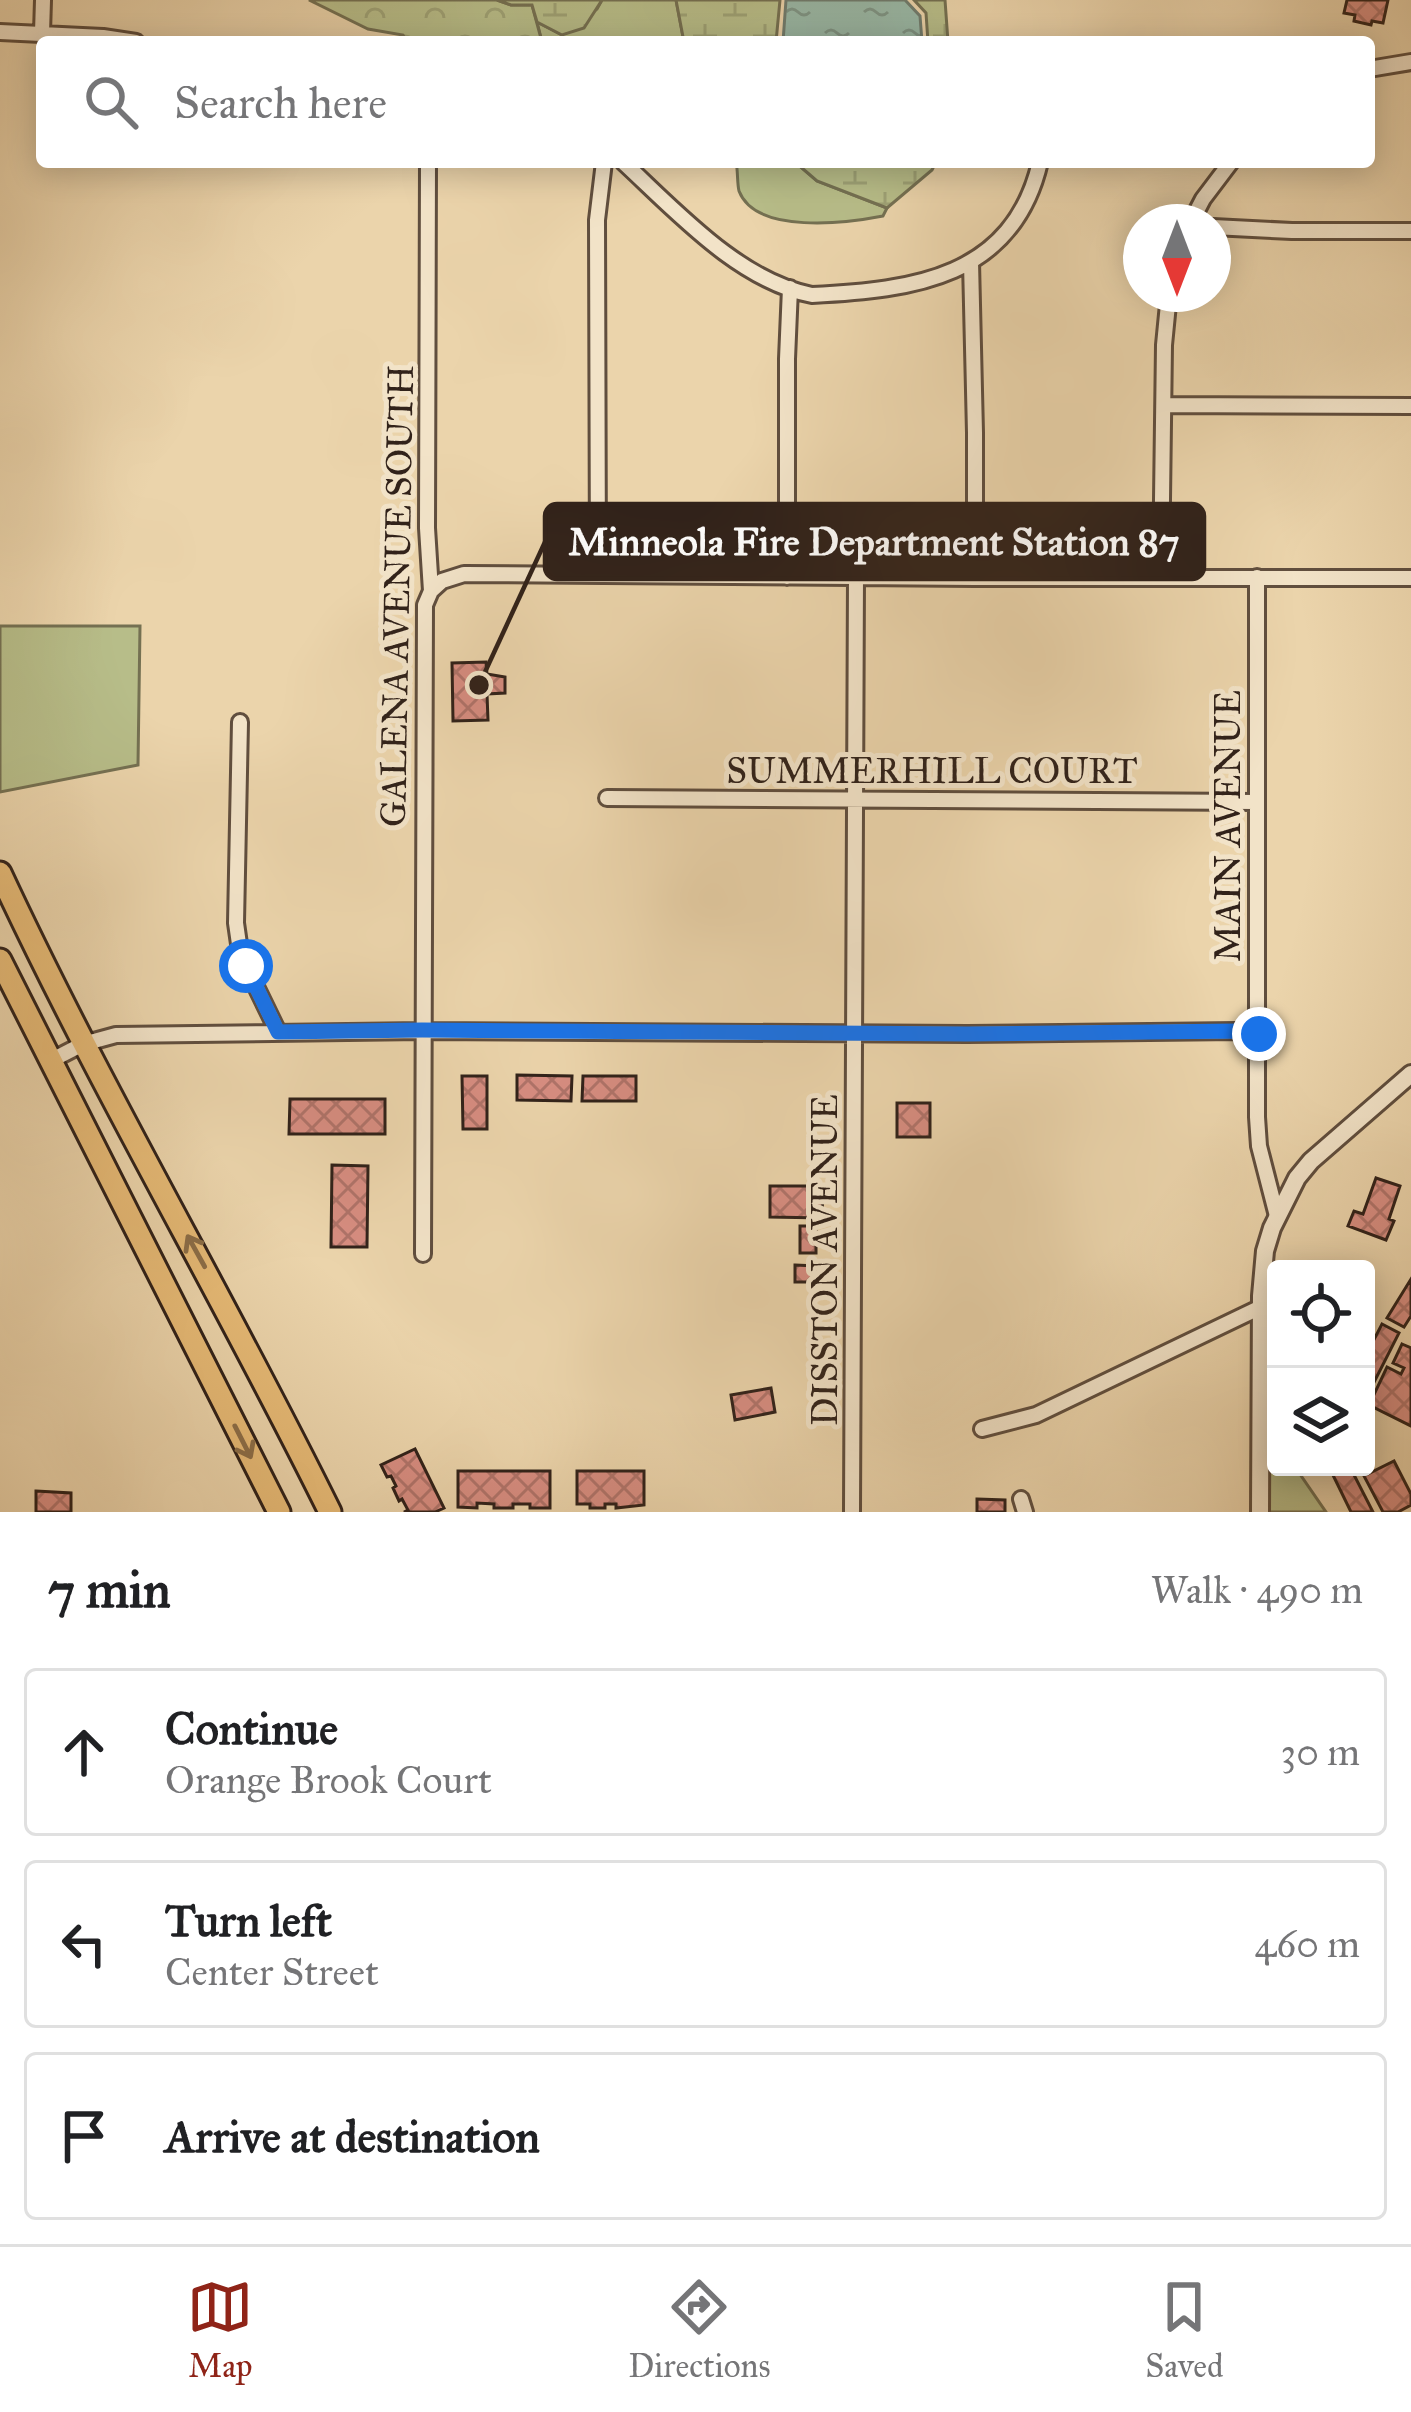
<!DOCTYPE html>
<html lang="en">
<head>
<meta charset="utf-8">
<style>
	body { margin:0; font-family:"IM FELL Great Primer",serif; background:#f6f6f6; color:#202124 }
	.controls { position:absolute; right:36px; bottom:36px; display:grid; overflow:hidden; border-radius:12px; box-shadow:0 6px 30px #0003 }
	.controls button { width:108px; height:108px; display:grid; place-items:center; padding:0; border:0; border-bottom:3px solid #e0e0e0; background:#fff; color:#202124; font:60px sans-serif }
	.compass { position:absolute; left:1123px; top:204px; width:108px; height:108px; border-radius:50%; background:#fff; box-shadow:0 6px 30px #0003; rotate:180deg }
	.stop { position:absolute; width:36px; height:36px; margin:-27px; border:9px solid #1a73e8; border-radius:50%; background:#fff }
	.stop.end { background:#1a73e8; border-color:#fff; box-shadow:0 3px 12px #0008 }
	.list { margin:0; padding:0; list-style:none }
	h2 { display:flex; justify-content:space-between; align-items:center; height:156px; margin:0; padding:0 48px; font-size:51px }
	h2 small { font-size:39px; font-weight:400; color:#757577 }
	.list li { display:grid; grid-template-columns:78px 1fr auto; gap:36px; align-items:center; box-sizing:border-box; height:168px; margin:0 24px 24px; padding:0 24px; border:3px solid #e0e0e0; border-radius:12px }
	.list b { display:block; font-size:45px; white-space:nowrap }
	.list p { margin:0; font-size:39px; white-space:nowrap; color:#757577 }
	.list em { font-size:39px; font-style:normal; color:#757577 }
	.icon { flex:none; width:66px; height:66px; fill:none; stroke:currentColor; stroke-width:2; stroke-linecap:round; stroke-linejoin:round }
	.map { position:relative; flex:none; width:1411px; height:1512px; overflow:hidden }
	.search { position:absolute; background:#fff; box-shadow:0 6px 30px #0003; left:36px; right:36px; top:36px; height:132px; display:flex; align-items:center; gap:30px; box-sizing:border-box; padding:0 42px; border-radius:12px; color:#757577; font-size:45px }
	.sheet { height:732px; background:#fff }
	nav { display:flex; justify-content:space-around; align-items:center; box-sizing:border-box; height:168px; border-top:3px solid #e0e0e0; background:#fff; font-size:33px; color:#757577 }
	nav a { display:grid; justify-items:center; gap:6px }
	nav .on { color:#8f2418 }
	.map>svg:first-child { display:block }
	.green { fill:#b7bd89; stroke:#747052; stroke-width:3 }
	.forest { fill:url(#forest-crowns); stroke:#747052; stroke-width:3 }
	.wetland { fill:url(#wetland-marsh); stroke:#747052; stroke-width:3 }
	.water { fill:url(#water-ripples); stroke:#6f7c6f; stroke-width:3 }
	.building { fill:url(#building-cross-hatch); stroke:#31221a; stroke-width:3 }
	.lines { fill:none; stroke-linecap:round; stroke-linejoin:round }
	.minor-casing { stroke:#604e3e; stroke-width:20 }
	.tertiary-casing { stroke:#604e3e; stroke-width:22 }
	.trunk-casing { stroke:#31221a; stroke-width:27 }
	.minor { stroke:#f2e3c8; stroke-width:14 }
	.tertiary { stroke:#f2e3c8; stroke-width:16 }
	.trunk { stroke:#e6ba76; stroke-width:21 }
	.oneway { stroke:#8c6e48 }
	.route { stroke:#1a73e8; stroke-width:15 }
	.labels { text-anchor:middle; stroke-width:10; stroke-linejoin:round; paint-order:stroke }
	.street-label { font-size:36px; fill:#31221a; stroke:#f2e3c8 }
	.leader { fill:none; stroke:#31221a; stroke-width:4.5 }
	.callout-dot { fill:#31221a; stroke:#f2e3c8; stroke-width:4.5 }
	.callout { fill:#31221a; stroke:#31221a; stroke-width:4.5 }
	.callout-label { font-size:39px; text-anchor:middle; font-weight:bold; fill:#fff }
</style>
</head>
<body>
<div class="map">
<svg width="1411" height="1512" viewBox="0 0 1411 1512">
	<defs>
		<pattern id="forest-crowns" width="20" height="18" patternUnits="userSpaceOnUse" patternTransform="scale(3)"><rect width="20" height="18" fill="#b7bd89"/><path d="M2 6a3 3 0 1 1 6 0M12 15a3 3 0 1 1 6 0" fill="none" stroke="#9ea276"/></pattern>
		<pattern id="wetland-marsh" width="20" height="14" patternUnits="userSpaceOnUse" patternTransform="scale(3)"><rect width="20" height="14" fill="#b7bd89"/><path d="M1 5h8M5 5V1M11 12h8M15 12V8" fill="none" stroke="#9ea276"/></pattern>
		<pattern id="water-ripples" width="26" height="14" patternUnits="userSpaceOnUse" patternTransform="scale(3)"><rect width="26" height="14" fill="#98b8a7"/><path d="M2 4q2-2 4 0t4 0M15 11q2-2 4 0t4 0" fill="none" stroke="#7d9587"/></pattern>
		<pattern id="building-cross-hatch" width="8" height="8" patternUnits="userSpaceOnUse" patternTransform="scale(3)"><rect width="8" height="8" fill="#d78d81"/><path d="M0 0l8 8M0 8l8-8" fill="none" stroke="#af7369"/></pattern>
	</defs>
	<rect width="100%" height="100%" fill="#ebd4ab"/>
	<filter id="stains"><feTurbulence type="fractalNoise" baseFrequency=".00167" numOctaves="4"/><feColorMatrix values="0 0 0 0 .2 0 0 0 0 .09 0 0 0 0 .02 0 0 0 .5 -.17"/></filter>
	<radialGradient id="worn" r=".72"><stop offset=".6" stop-color="#630" stop-opacity="0"/><stop offset="1" stop-color="#630" stop-opacity=".3"/></radialGradient>
	<!-- green -->
	<path class="green" d="M602,0H676L684,42H542L537,22L562,35L597,9Z
		M736,162H795L817,181L887,208L883,216C847,223 756,235 739,191C737,183 738,170 736,162Z
		M0,626H140L138,765L0,792Z
		M1267,1428L1276,1441V1467H1295L1326,1512H1267Z"/>
	<!-- forest -->
	<path class="forest" d="M309,0H497L511,5H532L542,42H407L403,35L368,29Z"/>
	<!-- wetland -->
	<path class="wetland" d="M497,0H602L584,28L562,35L537,22L532,5H511Z
		M676,0H780L776,42H684Z
		M914,0H945L948,42H928L926,13Z
		M795,162H936L932,170L887,208L817,181Z"/>
	<!-- water -->
	<path class="water" d="M786,0H905L920,16L922,42H783Z"/>
	<!-- building -->
	<path class="building" d="M1347,0H1388L1383,23L1372,21L1371,25L1354,21L1355,15L1344,13Z
		M486,662L487,674L505,677V693L487,694L488,720L453,721L452,663Z
		M517,1075L572,1076L571,1101L517,1100Z
		M462,1076H487V1129H463Z
		M583,1076H636V1101H582Z
		M290,1099H385V1134H289Z
		M897,1103H930V1137H897Z
		M332,1165L368,1166L367,1247H331Z
		M1376,1178L1400,1186L1389,1219L1394,1221L1386,1240L1348,1226L1354,1211L1363,1214Z
		M770,1186H823L822,1218L770,1217Z
		M800,1226H816V1253H800Z
		M795,1265L816,1266L815,1282H795Z
		M1411,1279V1316L1404,1327L1387,1318Z
		M1382,1324L1399,1333L1366,1398V1355Z
		M1402,1344L1411,1348V1426L1369,1405L1387,1367L1401,1374L1404,1368L1393,1363Z
		M771,1388L775,1412L735,1420L731,1395Z
		M415,1449L444,1508L435,1512H404L408,1510L402,1499L399,1501L393,1488L396,1486L391,1476L387,1477L381,1465Z
		M1394,1461L1411,1494V1505L1398,1512H1383L1364,1476Z
		M1329,1467H1350L1373,1512H1351Z
		M458,1471H550V1508H530V1504H513V1508H494V1504L477,1503V1508L458,1507Z
		M577,1471H644V1505L616,1508V1504H605V1508H590V1504H577Z
		M36,1491L71,1493V1512H36Z
		M977,1499L1005,1500V1512H977Z"/>
	<g class="lines">
		<defs>
			<path id="minor" d="M0,32L103,37L136,42
				M42,33L43,0
				M1369,69L1411,62
				M623,162C676,211 739,281 812,295C913,290 1013,278 1040,162
				M1191,222L1203,199L1231,162
				M1213,227L1292,231H1411
				M971,262L975,433V578
				M1164,405L1411,406
				M598,575L597,220L604,162
				M787,577V359L790,288
				M1161,577L1164,345L1169,294
				M1257,577V1117L1259,1146L1277,1216
				M431,591L442,581L464,574L975,578H1411
				M240,722L236,923L239,944L246,966L278,1032
				M607,798L1257,802
				M50,1061L83,1044L116,1035L422,1031L967,1034L1238,1031L1259,1034
				M423,1254L425,605L431,591L427,528L428,162
				M982,1429L1036,1415L1261,1307
				M1021,1499L1025,1512
				M852,1512L856,577"/>
			<path id="tertiary" d="M1260,1512L1261,1296L1265,1251L1272,1228L1297,1178L1311,1161L1411,1074"/>
			<path id="trunk" d="M0,873C101,1090 224,1297 330,1512
				M0,960L279,1512"/>
		</defs>
		<!-- minor casing -->
		<use href="#minor" class="minor-casing"/>
		<!-- tertiary casing -->
		<use href="#tertiary" class="tertiary-casing"/>
		<!-- trunk casing -->
		<use href="#trunk" class="trunk-casing"/>
		<!-- minor -->
		<use href="#minor" class="minor"/>
		<!-- tertiary -->
		<use href="#tertiary" class="tertiary"/>
		<!-- trunk -->
		<use href="#trunk" class="trunk"/>
	</g>
	<!-- one-way arrows -->
	<defs><path id="oneway-shaft" d="M-6 0H5M1.5-3L5.5 0L1.5 3" fill="none" stroke-width="1.6" stroke-linecap="round" stroke-linejoin="round" transform="scale(3)"/></defs>
	<g class="oneway">
		<use href="#oneway-shaft" transform="translate(196 1251) rotate(-119)"/>
		<use href="#oneway-shaft" transform="translate(243 1442) rotate(63)"/>
	</g>
	<g class="lines">
		<!-- route -->
		<path class="route" d="M246,966L278,1032L422,1030L967,1034L1238,1031L1259,1034"/>
	</g>
	<g class="labels">
		<!-- street labels -->
		<g class="street-label">
			<text transform="translate(396 596) rotate(-89)" y="13">GALENA AVENUE SOUTH</text>
			<text x="932" y="783">SUMMERHILL COURT</text>
			<text transform="translate(1227 826) rotate(-90)" y="13">MAIN AVENUE</text>
			<text transform="translate(824 1260) rotate(-90)" y="13">DISSTON AVENUE</text>
		</g>
	</g>
	<!-- callouts -->
	<path class="leader" d="M479 685L545 542"/>
	<circle class="callout-dot" cx="479" cy="685" r="12"/>
	<rect class="callout" x="545" y="504" width="659" height="75" rx="12"/>
	<g class="callout-label">
		<text x="874" y="555">Minneola Fire Department Station 87</text>
	</g>
	<rect width="100%" height="100%" filter="url(#stains)"/>
	<rect width="100%" height="100%" fill="url(#worn)"/>
</svg>
<div class="controls">
<button><svg class="icon" aria-label="locate" viewBox="0 0 24 24"><circle cx="12" cy="12" r="6"/><path d="M12 2v4M12 18v4M2 12h4M18 12h4"/></svg></button>
<button><svg class="icon" aria-label="layers" viewBox="0 0 24 24"><path d="M12 4l9 5-9 5-9-5zM3 14l9 5 9-5"/></svg></button>
</div>
<svg class="compass" viewBox="-18 -18 36 36"><path d="M0-13l5 13h-10z" fill="#e53935"/><path d="M0 13l5-13h-10z" fill="#757577"/></svg>
<div class="stop" style="left:246px;top:966px"></div>
<div class="stop end" style="left:1259px;top:1034px"></div>
<div class="search"><svg class="icon" aria-label="search" viewBox="0 0 24 24"><circle cx="10" cy="10" r="6"/><path d="M15 15l6 6"/></svg>Search here</div>
</div>
<section class="sheet">
<h2>7 min<small>Walk · 490 m</small></h2>
<ul class="list">
<li><svg class="icon" aria-label="ahead" viewBox="0 0 24 24"><path d="M12 20V5M6 11l6-6 6 6"/></svg><div><b>Continue</b><p>Orange Brook Court</p></div><em>30 m</em></li>
<li><svg class="icon" aria-label="left" viewBox="0 0 24 24"><path d="M17 20v-9H6M10 6l-5 5 5 5"/></svg><div><b>Turn left</b><p>Center Street</p></div><em>460 m</em></li>
<li><svg class="icon" aria-label="arrive" viewBox="0 0 24 24"><path d="M6 21V4h12l-3 4 3 4H6"/></svg><div><b>Arrive at destination</b></div></li>
</ul>
</section>
<nav>
<a class="on"><svg class="icon" aria-label="map" viewBox="0 0 24 24"><path d="M3 6l6-2 6 2 6-2v14l-6 2-6-2-6 2zM9 4v14M15 6v14"/></svg>Map</a>
<a><svg class="icon" aria-label="directions" viewBox="0 0 24 24"><path d="M12 3l9 9-9 9-9-9zM9 14v-3h6M13 9l2 2-2 2"/></svg>Directions</a>
<a><svg class="icon" aria-label="saved" viewBox="0 0 24 24"><path d="M7 4h10v16l-5-4-5 4z"/></svg>Saved</a>
</nav>
</body>
</html>
